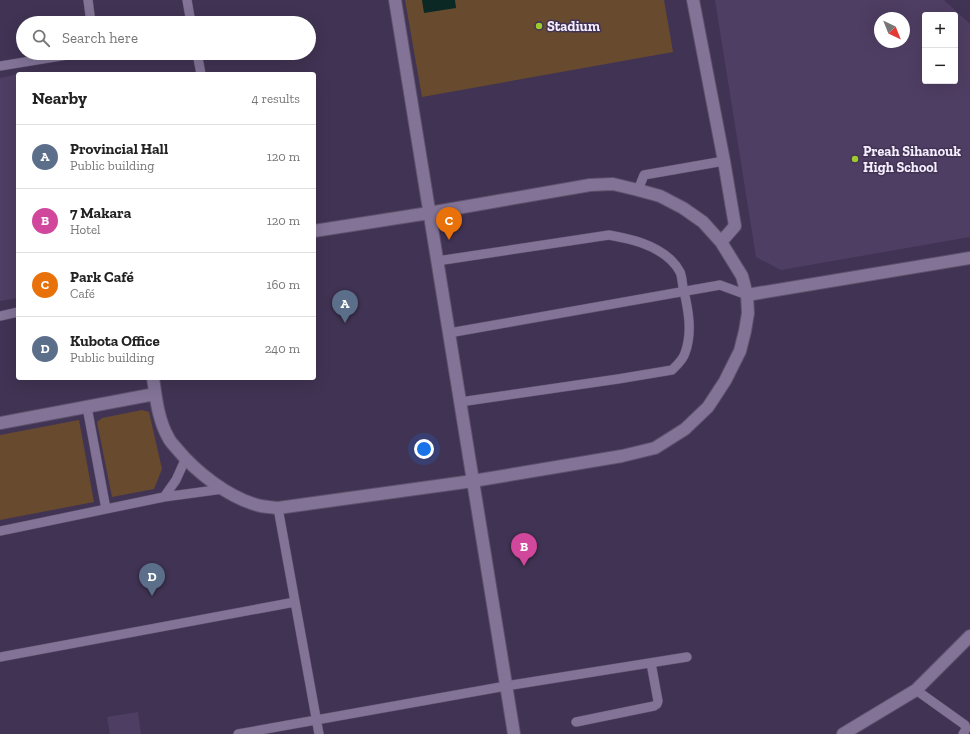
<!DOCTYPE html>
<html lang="en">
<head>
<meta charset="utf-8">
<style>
	body { margin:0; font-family:"Zilla Slab",serif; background:#f6f6f6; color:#222 }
	.controls { position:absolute; right:12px; top:12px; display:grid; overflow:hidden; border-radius:4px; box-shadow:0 4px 16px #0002 }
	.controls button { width:36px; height:36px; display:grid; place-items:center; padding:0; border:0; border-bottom:1px solid #e0e0e0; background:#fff; color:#222; font:20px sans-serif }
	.compass { position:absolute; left:874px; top:12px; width:36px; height:36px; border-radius:50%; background:#fff; box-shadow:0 4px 16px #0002; rotate:137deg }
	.you { position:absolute; left:424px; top:449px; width:14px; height:14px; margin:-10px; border:3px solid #fff; border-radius:50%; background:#1a73e8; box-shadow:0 0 0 6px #1a73e833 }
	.badge { display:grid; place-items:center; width:26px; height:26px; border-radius:50%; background:#5a6e27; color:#fff; font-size:13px; font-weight:700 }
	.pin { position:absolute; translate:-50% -33px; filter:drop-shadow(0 1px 2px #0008) }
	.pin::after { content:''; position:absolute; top:21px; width:14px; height:12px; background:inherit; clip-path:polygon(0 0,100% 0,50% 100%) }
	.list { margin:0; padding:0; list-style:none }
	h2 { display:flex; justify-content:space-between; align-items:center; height:52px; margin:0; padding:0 16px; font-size:17px }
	h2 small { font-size:13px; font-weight:400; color:#767676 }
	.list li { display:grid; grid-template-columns:26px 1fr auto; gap:12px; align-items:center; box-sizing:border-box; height:64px; padding:0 16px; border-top:1px solid #e0e0e0 }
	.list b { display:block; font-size:15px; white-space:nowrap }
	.list p { margin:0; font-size:13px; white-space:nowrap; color:#767676 }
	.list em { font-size:13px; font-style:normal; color:#767676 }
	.icon { flex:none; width:22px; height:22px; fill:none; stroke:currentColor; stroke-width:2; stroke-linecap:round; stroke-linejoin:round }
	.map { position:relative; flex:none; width:970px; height:734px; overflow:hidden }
	.search { position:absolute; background:#fff; box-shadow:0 4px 16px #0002; left:16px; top:16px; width:300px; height:44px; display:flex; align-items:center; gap:10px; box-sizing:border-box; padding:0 14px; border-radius:22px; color:#767676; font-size:15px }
	.panel { position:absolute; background:#fff; box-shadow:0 4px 16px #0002; left:16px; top:72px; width:300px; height:308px; border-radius:4px }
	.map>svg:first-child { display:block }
	.built { fill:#4f3e63; fill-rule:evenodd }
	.green { fill:#684b2e }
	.water { fill:#0b2824 }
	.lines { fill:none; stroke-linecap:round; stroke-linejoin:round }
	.street-casing { stroke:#5d516b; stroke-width:10 }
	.secondary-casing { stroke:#5d516b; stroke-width:14 }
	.street { stroke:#827397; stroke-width:9 }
	.secondary { stroke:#827397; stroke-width:12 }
	.poi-dot { fill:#9fca2d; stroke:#413353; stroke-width:1.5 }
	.labels { text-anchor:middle; stroke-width:3; stroke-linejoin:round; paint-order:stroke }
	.poi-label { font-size:14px; font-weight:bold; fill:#f5eefe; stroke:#413353; text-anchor:start }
</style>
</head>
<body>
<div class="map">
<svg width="970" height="734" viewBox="0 0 970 734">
	<rect width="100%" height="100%" fill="#413353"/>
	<!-- built -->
	<path class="built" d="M715,0H944L970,24V237L781,270L756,257ZM925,15H955V81H925ZM880,18H904V42H880Z
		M18,74V298L0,301V78Z
		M138,712L141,734H110L107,717Z"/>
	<!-- green -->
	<path class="green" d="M405,0H664L673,52L422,97Z
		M142,410L149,412L162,469L154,489L112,497L97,422L102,418Z
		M79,420L94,502L0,520V435Z"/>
	<!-- water -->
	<path class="water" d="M422,0H455L456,8L424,13Z"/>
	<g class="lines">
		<defs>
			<path id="street" d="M88,0L91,23
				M187,0L191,23
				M197,53L201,74
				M0,66L79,53
				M638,190L644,175L724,161
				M437,261L609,235C631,239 654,244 671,260C674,263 678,268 680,272C682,276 682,282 683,287C688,308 693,332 685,353C683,360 677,365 672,370L618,379L460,402
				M0,316L18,312
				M449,333L720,285L747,295
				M87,407L106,509
				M164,497L176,480L185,460
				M278,508L319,734
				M0,531L164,497L223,489
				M0,657L295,602
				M916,690L965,725L966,729L963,734
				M576,722L654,706L657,704L658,701L651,663
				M238,734L506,686L687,657"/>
			<path id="secondary" d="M395,0L514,734
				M693,0L724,161L735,226L721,242
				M747,295L970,258
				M153,378C156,398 158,419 168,437C170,442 174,445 177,449C196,472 228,497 257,505C263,507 271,507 278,508L473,481L622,456L655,448L685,429L708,407L725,381L740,351L745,331L748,313L747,295L742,276L721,242L703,222L683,208L660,196L638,190L613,184L590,185L429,213L314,231
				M0,423L155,394
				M843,734L916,690L970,636"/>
		</defs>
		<!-- street casing -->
		<use href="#street" class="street-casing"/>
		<!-- secondary casing -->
		<use href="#secondary" class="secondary-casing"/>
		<!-- street -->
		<use href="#street" class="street"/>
		<!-- secondary -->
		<use href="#secondary" class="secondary"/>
	</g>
	<!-- markers -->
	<g class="poi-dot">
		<circle cx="539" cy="26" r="4"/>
		<circle cx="855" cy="159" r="4"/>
	</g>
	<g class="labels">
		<!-- poi labels -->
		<g class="poi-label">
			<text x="547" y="31">Stadium</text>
			<text x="863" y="156">Preah Sihanouk<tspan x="863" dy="16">High School</tspan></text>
		</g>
	</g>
</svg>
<div class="controls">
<button>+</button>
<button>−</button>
</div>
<svg class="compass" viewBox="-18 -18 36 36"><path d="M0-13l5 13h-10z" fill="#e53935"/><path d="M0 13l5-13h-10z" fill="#767676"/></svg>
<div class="you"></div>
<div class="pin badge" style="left:345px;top:323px;background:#5c6f8a">A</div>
<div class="pin badge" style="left:524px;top:566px;background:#d1479c">B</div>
<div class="pin badge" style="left:449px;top:240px;background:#e8710a">C</div>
<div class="pin badge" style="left:152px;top:596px;background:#5c6f8a">D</div>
<div class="search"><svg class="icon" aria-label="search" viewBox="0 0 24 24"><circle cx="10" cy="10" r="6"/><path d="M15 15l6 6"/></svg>Search here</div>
<section class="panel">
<h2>Nearby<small>4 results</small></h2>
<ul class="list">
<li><span class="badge" style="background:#5c6f8a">A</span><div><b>Provincial Hall</b><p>Public building</p></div><em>120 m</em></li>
<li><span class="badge" style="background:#d1479c">B</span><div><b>7 Makara</b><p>Hotel</p></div><em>120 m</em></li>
<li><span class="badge" style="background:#e8710a">C</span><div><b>Park Café</b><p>Café</p></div><em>160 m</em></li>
<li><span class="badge" style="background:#5c6f8a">D</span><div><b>Kubota Office</b><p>Public building</p></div><em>240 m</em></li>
</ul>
</section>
</div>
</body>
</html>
